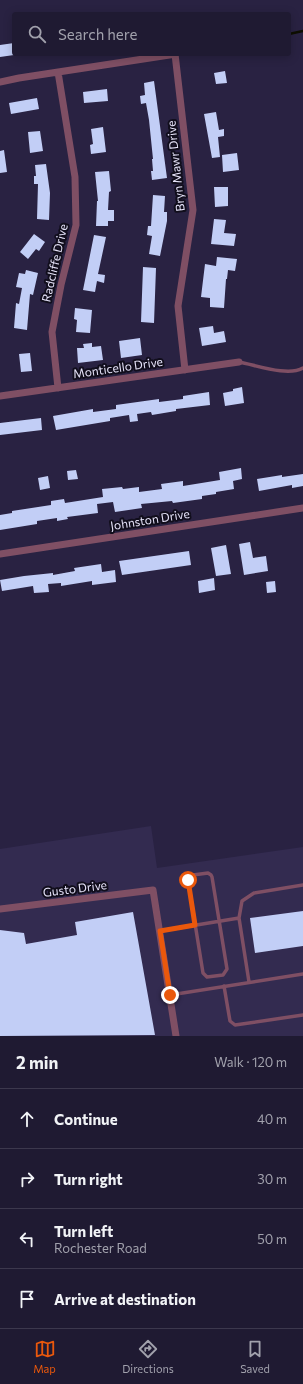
<!DOCTYPE html>
<html lang="en">
<head>
<meta charset="utf-8">
<style>
	body { margin:0; font-family:Commissioner,sans-serif; background:#27233a; color:#f1f3f6 }
	.stop { position:absolute; width:12px; height:12px; margin:-9px; border:3px solid #ea580c; border-radius:50%; background:#fff }
	.stop.end { background:#ea580c; border-color:#fff; box-shadow:0 1px 4px #0008 }
	.list { margin:0; padding:0; list-style:none }
	h2 { display:flex; justify-content:space-between; align-items:center; height:52px; margin:0; padding:0 16px; font-size:17px }
	h2 small { font-size:13px; font-weight:400; color:#a1a1ac }
	.list li { display:grid; grid-template-columns:26px 1fr auto; gap:12px; align-items:center; box-sizing:border-box; height:60px; padding:0 16px; border-top:1px solid #3c384d }
	.list b { display:block; font-size:15px; white-space:nowrap }
	.list p { margin:0; font-size:13px; white-space:nowrap; color:#a1a1ac }
	.list em { font-size:13px; font-style:normal; color:#a1a1ac }
	.icon { flex:none; width:22px; height:22px; fill:none; stroke:currentColor; stroke-width:2; stroke-linecap:round; stroke-linejoin:round }
	.map { position:relative; flex:none; width:303px; height:1036px; overflow:hidden }
	.search { position:absolute; background:#1f1a32; box-shadow:0 2px 10px #0003; left:12px; right:12px; top:12px; height:44px; display:flex; align-items:center; gap:10px; box-sizing:border-box; padding:0 14px; border-radius:4px; color:#a1a1ac; font-size:15px }
	.sheet { height:292px; background:#1f1a32 }
	nav { display:flex; justify-content:space-around; align-items:center; box-sizing:border-box; height:56px; border-top:1px solid #3c384d; background:#1f1a32; font-size:11px; color:#a1a1ac }
	nav a { display:grid; justify-items:center; gap:2px }
	nav .on { color:#ea580c }
	.map>svg:first-child { display:block }
	.built { fill:#332b50 }
	.lines { fill:none; stroke-linecap:round; stroke-linejoin:round }
	.stream { stroke:#0e0f00; stroke-width:2.5 }
	.building { fill:#c2cef6 }
	.lane { stroke:#7f4f64; stroke-width:3.5 }
	.street { stroke:#7f4f64; stroke-width:7 }
	.route { stroke:#ea580c; stroke-width:5 }
	.labels { text-anchor:middle; stroke-width:4; stroke-linejoin:round; paint-order:stroke }
	.street-label { font-size:12px; fill:#e6e3f9; stroke:#110e1c }
</style>
</head>
<body>
<div class="map">
<svg width="303" height="1036" viewBox="0 0 303 1036">
	<rect width="100%" height="100%" fill="#292242"/>
	<!-- built -->
	<path class="built" d="M151,826L157,868L303,847V1036H0V849Z"/>
	<g class="lines">
		<!-- stream -->
		<path class="stream" d="M289,34L303,31"/>
	</g>
	<!-- building -->
	<path class="building" d="M14,43V55L0,57V45Z
		M225,71L227,83L216,84L214,73Z
		M154,81L167,178L152,180L151,171H153L152,159H153L149,120L146,103L141,104L140,96L145,95L144,83Z
		M107,89L108,101L84,103L83,92Z
		M37,98L39,109L11,114L9,103Z
		M216,112L219,130L224,129V136L218,137L220,157L212,158L204,114Z
		M103,127L106,152L91,154L90,145L93,144L91,129Z
		M40,131L43,151L30,153L28,132Z
		M4,150L7,172L0,173V151Z
		M237,153L239,170L223,172L222,155Z
		M46,164L50,193L49,220L37,219L38,184H34V176H36L35,165Z
		M109,171L111,191L109,192L108,210H114V221H108V226H96L97,201H98L95,172Z
		M214,187H228V206L215,207Z
		M153,195L165,196L164,212H167V221L160,256L149,254L152,236L147,235L148,226H151Z
		M214,219L226,220L224,233L236,234L234,246L211,244Z
		M34,234L45,242L39,251L36,249L28,259L20,252Z
		M94,235L106,237L98,274L105,275L104,283L97,281L95,292L83,290Z
		M217,257L237,259L235,271L228,270L227,279H226L224,308L210,307V298L201,297L205,264L216,266Z
		M143,267L156,268L154,323L141,322Z
		M26,270L38,273L33,295L30,294L27,330L14,328L16,303L19,304L22,288L16,287L19,273L25,274Z
		M75,308L92,310L90,333L76,332L77,320L74,319Z
		M213,326L214,333L224,331L226,342L202,346L199,328Z
		M140,338L142,355L121,358L119,341Z
		M92,343V347L101,346L103,360L78,363L77,348H84L83,344Z
		M30,353L32,371L21,372L19,354Z
		M242,387L244,403L225,406L223,393L233,391V389Z
		M209,392L210,405L176,409V411L152,415L151,412L137,414L138,421L130,422L129,415L110,418V421L56,430L53,416L93,409V412L116,409V405L159,399V402L183,399V396Z
		M41,418L42,430L0,435V423Z
		M241,468L242,479L233,481L234,489L216,492V494L202,496V499L173,503L172,501L141,504L142,508L115,512L113,502L97,504L98,513L67,517L68,519L57,521V518L37,521V524L0,530V515L12,513V511L51,505V501L64,499L65,503L103,497L102,489L122,487L123,489L139,487V492L162,489L161,484L183,481V486L220,480L219,472Z
		M76,470L78,479L68,480L67,471Z
		M303,474V486L292,488V485L259,491L257,479L282,475V477Z
		M48,476L50,488L40,490L38,478Z
		M250,542L253,558L266,556L268,571L244,575L239,544Z
		M226,545L231,574L216,576L211,548Z
		M189,551L191,565L122,575L119,561Z
		M101,564L102,572L115,570L116,582L92,585V581L61,586V583L48,584L49,592L34,593L33,586L2,591L0,580L24,576L53,573V575L75,571L74,568Z
		M214,578L215,590L199,593L198,581Z
		M275,581L276,592L267,593L266,582Z
		M303,911V946L255,953L250,918Z
		M133,912L155,1035L0,1036V930L24,933L26,944L77,935L75,922Z"/>
	<g class="lines">
		<!-- lane -->
		<path class="lane" d="M239,362C256,365 288,377 303,368
			M208,873L211,875L212,877L227,969L223,975L207,977L203,973L188,880L193,875Z
			M160,931L239,918
			M249,982L239,918L242,901L254,893L303,885
			M224,986L230,1021L235,1025L303,1015
			M170,995L303,974"/>
		<!-- street -->
		<path class="street" d="M175,54L193,210L178,306L185,370
			M58,72L75,177L76,225L61,285L52,332L58,388
			M0,82L19,78L176,54
			M0,396L239,362
			M0,554L303,508
			M0,909L153,890L176,1036"/>
	</g>
	<g class="lines">
		<!-- route -->
		<path class="route" d="M170,995L160,931L195,925L188,880"/>
	</g>
	<g class="labels">
		<!-- street labels -->
		<g class="street-label">
			<text transform="translate(176 166) rotate(-96)" y="4">Bryn Mawr Drive</text>
			<text transform="translate(55 263) rotate(-77)" y="4">Radcliffe Drive</text>
			<text transform="translate(118 368) rotate(-8)" y="4">Monticello Drive</text>
			<text transform="translate(150 520) rotate(-9)" y="4">Johnston Drive</text>
			<text transform="translate(75 889) rotate(-7)" y="4">Gusto Drive</text>
		</g>
	</g>
</svg>
<div class="stop" style="left:188px;top:880px"></div>
<div class="stop end" style="left:170px;top:995px"></div>
<div class="search"><svg class="icon" aria-label="search" viewBox="0 0 24 24"><circle cx="10" cy="10" r="6"/><path d="M15 15l6 6"/></svg>Search here</div>
</div>
<section class="sheet">
<h2>2 min<small>Walk · 120 m</small></h2>
<ul class="list">
<li><svg class="icon" aria-label="ahead" viewBox="0 0 24 24"><path d="M12 20V5M6 11l6-6 6 6"/></svg><div><b>Continue</b></div><em>40 m</em></li>
<li><svg class="icon" aria-label="right" viewBox="0 0 24 24"><path d="M7 20v-9h11M14 6l5 5-5 5"/></svg><div><b>Turn right</b></div><em>30 m</em></li>
<li><svg class="icon" aria-label="left" viewBox="0 0 24 24"><path d="M17 20v-9H6M10 6l-5 5 5 5"/></svg><div><b>Turn left</b><p>Rochester Road</p></div><em>50 m</em></li>
<li><svg class="icon" aria-label="arrive" viewBox="0 0 24 24"><path d="M6 21V4h12l-3 4 3 4H6"/></svg><div><b>Arrive at destination</b></div></li>
</ul>
</section>
<nav>
<a class="on"><svg class="icon" aria-label="map" viewBox="0 0 24 24"><path d="M3 6l6-2 6 2 6-2v14l-6 2-6-2-6 2zM9 4v14M15 6v14"/></svg>Map</a>
<a><svg class="icon" aria-label="directions" viewBox="0 0 24 24"><path d="M12 3l9 9-9 9-9-9zM9 14v-3h6M13 9l2 2-2 2"/></svg>Directions</a>
<a><svg class="icon" aria-label="saved" viewBox="0 0 24 24"><path d="M7 4h10v16l-5-4-5 4z"/></svg>Saved</a>
</nav>
</body>
</html>
